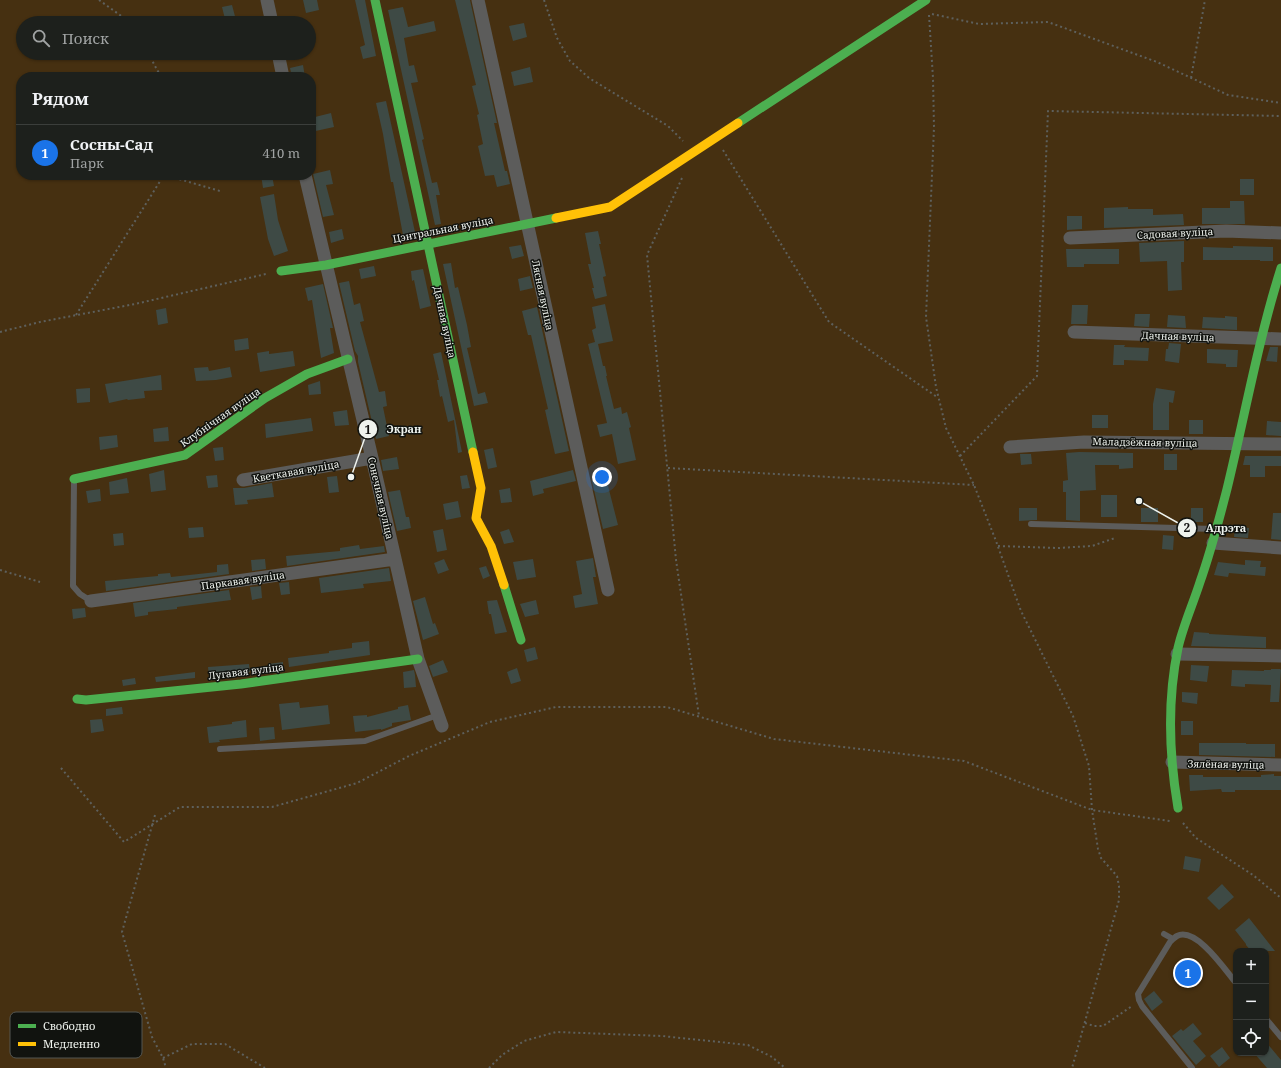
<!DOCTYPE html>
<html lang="ru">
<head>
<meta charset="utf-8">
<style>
	body { margin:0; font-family:"Noto Serif",serif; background:#252825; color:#f1f3f6 }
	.controls { position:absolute; right:12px; bottom:12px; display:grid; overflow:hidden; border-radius:8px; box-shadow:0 1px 3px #0004 }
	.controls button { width:36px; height:36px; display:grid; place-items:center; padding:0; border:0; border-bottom:1px solid #3b3e3b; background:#1d201c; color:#f1f3f6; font:20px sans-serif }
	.you { position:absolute; left:602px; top:477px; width:14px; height:14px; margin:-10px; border:3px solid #fff; border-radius:50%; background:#1a73e8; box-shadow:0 0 0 6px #1a73e833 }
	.badge { display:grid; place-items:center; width:26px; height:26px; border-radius:50%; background:#1a73e8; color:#fff; font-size:13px; font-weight:700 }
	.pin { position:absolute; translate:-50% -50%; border:2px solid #fff; box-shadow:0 1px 4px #0006 }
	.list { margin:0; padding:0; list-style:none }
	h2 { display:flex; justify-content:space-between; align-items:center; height:52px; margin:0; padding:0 16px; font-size:17px }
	h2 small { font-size:13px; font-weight:400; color:#a0a3a3 }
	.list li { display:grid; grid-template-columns:26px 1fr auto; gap:12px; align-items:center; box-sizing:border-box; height:56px; padding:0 16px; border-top:1px solid #3b3e3b }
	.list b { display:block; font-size:15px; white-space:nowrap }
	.list p { margin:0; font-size:13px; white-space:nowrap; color:#a0a3a3 }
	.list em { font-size:13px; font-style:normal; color:#a0a3a3 }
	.icon { flex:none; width:22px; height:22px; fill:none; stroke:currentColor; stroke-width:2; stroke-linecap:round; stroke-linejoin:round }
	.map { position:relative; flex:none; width:1281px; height:1068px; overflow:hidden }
	.search { position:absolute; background:#1d201c; box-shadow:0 1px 3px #0004; left:16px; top:16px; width:300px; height:44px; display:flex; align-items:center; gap:10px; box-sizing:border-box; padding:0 14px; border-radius:22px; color:#a0a3a3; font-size:15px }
	.panel { position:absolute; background:#1d201c; box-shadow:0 1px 3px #0004; left:16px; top:72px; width:300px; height:108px; border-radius:16px }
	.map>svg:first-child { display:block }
	.green { fill:#463011; fill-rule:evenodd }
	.building { fill:#3e4a45 }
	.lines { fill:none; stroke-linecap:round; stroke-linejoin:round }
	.path { stroke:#5e605d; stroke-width:2; stroke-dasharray:2 3; stroke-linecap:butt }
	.lane { stroke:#5c5c5b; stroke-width:6 }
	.street { stroke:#5c5c5b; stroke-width:13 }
	.fast { stroke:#4caf50; stroke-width:9 }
	.slow { stroke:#ffc107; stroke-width:9 }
	.labels { text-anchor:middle; stroke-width:3; stroke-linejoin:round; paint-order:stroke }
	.street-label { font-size:10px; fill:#eff3ee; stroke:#11130f }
	.key { fill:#11130f; stroke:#545652; stroke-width:1 }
	.key-label { font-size:11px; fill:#eff3ee }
	.leader { fill:none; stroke:#eff3ee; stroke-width:1.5 }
	.callout-dot { fill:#eff3ee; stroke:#11130f; stroke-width:1.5 }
	.mark-label { font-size:12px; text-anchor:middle; font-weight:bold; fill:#111 }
	.callout-label { font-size:11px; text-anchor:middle; font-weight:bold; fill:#eff3ee; stroke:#11130f; stroke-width:3; stroke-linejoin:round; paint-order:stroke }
</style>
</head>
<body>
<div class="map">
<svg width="1281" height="1068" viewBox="0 0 1281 1068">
	<rect width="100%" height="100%" fill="#272a25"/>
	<!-- green -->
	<path class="green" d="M0,0H1281V1068H0ZM23,23H309V53H23ZM21,77H311V175H21ZM1236,951H1266V1053H1236Z"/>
	<!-- building -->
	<path class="building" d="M303,0H317L319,10L306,13Z
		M355,0H365L376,56L363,59L360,47L365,45Z
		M455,0H470L497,123H494L505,171H507L510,184L497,187L494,175L485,176L478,146L483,144L477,115L479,114L472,86L476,85Z
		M232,5L236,20L226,23L222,7Z
		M403,7L408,27L434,21L436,31L404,38L409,66L414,65L418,82L411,83L424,139L422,140L432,183L437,182L440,195H436L441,224L435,225L388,10Z
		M524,23L527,37L513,41L509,26Z
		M303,65L305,77H292L290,68Z
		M530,67L533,82L514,86L511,72Z
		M386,101L415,232L403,235L393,182H391L383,134L376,103Z
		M331,113L334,127L311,132V118Z
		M330,170L333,184L326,185L334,215L323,217L313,174Z
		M261,175H272L274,186L263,188Z
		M1240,179H1254V195H1240Z
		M274,194L278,220L288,251L274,256L268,239L260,197Z
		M1230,201H1244L1245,224H1202V208H1230Z
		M1128,207V209H1153V215L1183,214L1184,225L1104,228V208Z
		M1067,216H1082V229L1067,230Z
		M342,229L344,239L331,243L329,232Z
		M598,231L601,244H599L606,276L603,277L607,296L595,299L592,288H594L588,264H591L585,233Z
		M1184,241V262H1181L1182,290L1168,291L1167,261L1140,262L1139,243Z
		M521,245L524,256L512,259L509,247Z
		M1233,246L1273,247V261H1260V260H1203V247L1233,248Z
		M1066,249H1119V264H1084V267H1067Z
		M451,263L455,288L458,287L467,325L471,347L467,348L478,394L485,392L488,403L474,406L443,264Z
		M374,266L376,276L361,279L359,269Z
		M423,269L431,306L420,309L414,280L412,281L411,271Z
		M530,276L533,288L520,291L518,279Z
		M349,281L354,305L360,303L364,321L360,322L379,392L385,391L387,406L383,407L389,436L376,439L358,362V356L355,351L339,283Z
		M323,284L333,328H330L334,353L321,358L312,300L308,301L305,288Z
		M605,304L613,341L598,344L603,366H605L607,376H606L614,409L621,407L622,414L627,412L631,427L629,428L636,460L618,464L612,434L600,437L597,425L607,423L588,344L595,342L592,330L596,328L592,307Z
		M1072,305H1088L1087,324H1071Z
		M537,307L569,451L555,454L545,410L548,409L539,370L531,335H528L522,311Z
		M166,308L168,323L158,325L156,310Z
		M1135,314H1150L1149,327L1134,326Z
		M1168,315L1185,316L1186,328L1167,327Z
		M1225,316L1237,317V330L1202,328L1203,317L1225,318Z
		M248,338L249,349L235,351L234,340Z
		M1169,343L1181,344L1179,363L1165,361L1166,349H1168Z
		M1114,345H1125L1124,347L1149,348L1148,361L1124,360V365H1113Z
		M1270,347H1278L1277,362L1266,361Z
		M1207,349L1238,350L1237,367H1226V364L1207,363Z
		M269,351V354L293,351L295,366L260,372L257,353Z
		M441,352L462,452L458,453L454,420L448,422L442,396L440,397L437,380H439L433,354Z
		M208,367L209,371L230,367L232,377L216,380L196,381L194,368Z
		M161,375L162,390L144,391L145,398L128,400L127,399L109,403L105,384Z
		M320,381L321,394L309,395L308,385Z
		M90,388V402L77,403L76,389Z
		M1156,388L1175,391L1173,403L1169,402V430H1153V404Z
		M347,410L349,425L335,426L333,412Z
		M1092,415H1108V428H1092Z
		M311,418L313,431L266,438L265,424Z
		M1189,420H1203V434H1189Z
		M1267,421L1281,422V436L1266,435Z
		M168,427L169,441L154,442L153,429Z
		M117,435L118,447L100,450L99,437Z
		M223,447L224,460L215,461L213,448Z
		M493,448L497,467L488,469L484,450Z
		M1079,452L1133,453V468L1119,469V465H1095L1096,490L1080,491V521L1066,520V492H1063V481L1068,480L1066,453Z
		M1020,454H1031L1032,464L1021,465Z
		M1164,454H1177V470H1164Z
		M1245,456H1281V466H1265V477H1250V465H1243Z
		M397,457L399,469L383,471L381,460Z
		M164,470L166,490L151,492L149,474Z
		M573,470L576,481L543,489L544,493L533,496L530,481Z
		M217,475L218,487L208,488L206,476Z
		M467,475L470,488L462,489L460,476Z
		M337,476L339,492L329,493L327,477Z
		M127,478L129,493L110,495L109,482Z
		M606,478L618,525L603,529L592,481Z
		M272,483L274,497L247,500L248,504L235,505L233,488H244Z
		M510,488L512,502L501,503L499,490Z
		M100,489L101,501L88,503L86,491Z
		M400,490L406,517H409L411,528L397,531L388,492Z
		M1101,495H1117V517H1101Z
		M458,501L461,517L446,520L443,504Z
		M1019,508H1037V520L1019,521Z
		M1141,508H1158V522H1141Z
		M1191,508H1203V522H1191Z
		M1273,513H1281V540L1271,539Z
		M1235,526L1249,528L1248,538L1234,537Z
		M203,527L204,537L189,538L188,528Z
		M443,529L447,550L437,552L433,531Z
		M509,529L514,542L504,544L500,532Z
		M123,533L124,545L114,546L113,534Z
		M1163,535L1174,536L1173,550L1162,549Z
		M359,545L360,549L384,546L385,552L287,566L286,556L340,551V548Z
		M593,558L596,577H593L598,604L575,608L573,596L582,594L576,561Z
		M265,559L266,569L252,571L251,560Z
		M444,559L449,570L438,574L434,563Z
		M533,559L536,577L517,580L513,562Z
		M1245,560L1261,561L1260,567H1266L1265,576L1229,573L1228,577L1214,575L1218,562L1245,565Z
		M228,564L229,574L106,591L105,581L158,576V574L170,573L171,577L217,572V565Z
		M486,566L490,576L483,579L479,568Z
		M389,568L391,581L363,584L364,588L321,593L319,578Z
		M289,582L290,594L281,595L279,583Z
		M261,586L262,598L252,600L250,587Z
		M229,590L231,600L177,607V609L148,612V615L135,617L133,603Z
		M425,597L433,624L435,623L439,634L423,640L413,601Z
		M497,600L507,632L495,634L491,614H489L487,601Z
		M536,600L539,614L525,617L520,604Z
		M85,608L86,617L73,619L72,609Z
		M1194,632L1209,633V634L1266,637V648L1191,646Z
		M369,641L370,655L289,667L288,658L329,653V651L352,648V643Z
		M535,647L538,659L527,662L524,650Z
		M443,660L448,672L433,677L429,666Z
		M283,662V667L269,669L268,664Z
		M249,664L250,672L209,677L208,667Z
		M1191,665L1209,666L1207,682L1190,680Z
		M517,668L521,681L511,684L507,672Z
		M1271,669H1280L1281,670L1279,702H1270L1271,685L1245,684V687L1231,686L1232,670L1264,671V670H1271Z
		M414,670L415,675L416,687L404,688L403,672Z
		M195,672V678L156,682L155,677Z
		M135,678L136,684L123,686L122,680Z
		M1182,692L1198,693L1197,704L1182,702Z
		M299,702L300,708L328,705L330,724L282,730L279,704Z
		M408,705L411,720L392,723V726L381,730V729L355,732L353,716L367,715V717L398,709V707Z
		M122,707L123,714L106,716V709Z
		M102,719L104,731L91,733L90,720Z
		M246,720L247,737L219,740L220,742L209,743L207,727L232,724V722Z
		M1181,721H1193V735H1181Z
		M274,727L275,739L260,741L259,728Z
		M1199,743H1246V744H1275V757L1199,755Z
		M1274,774V776H1281V790H1235V792H1222L1221,789L1190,791L1189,775H1203V777H1261V775Z
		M1185,856L1201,859L1199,872L1183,869Z
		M1222,884L1234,897L1219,910L1207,898Z
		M1249,918L1260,932L1275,951H1251L1246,945V944L1235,930Z
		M1154,991L1163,1002L1152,1011L1144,999Z
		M1193,1023L1202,1034L1193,1041L1206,1056L1196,1065L1172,1036L1181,1029L1183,1031Z
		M1266,1042L1281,1060V1068H1267L1254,1053H1266Z
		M1222,1047L1230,1058L1219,1067L1210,1056Z"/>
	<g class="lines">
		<!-- path -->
		<path class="path" d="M99,0L131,23
			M544,0L557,38L570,61L589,78L668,126L683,141
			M932,14L979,24L1048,22L1157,62L1228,95L1281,103
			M929,15L933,78L934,127L926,317L936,387L946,428L974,485L996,541L1021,611L1073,716L1089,766L1092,810L1098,849L1101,858L1117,876L1119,886V900L1072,1068
			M148,53L161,77
			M1191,78L1205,0
			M723,150L829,322L937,397
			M165,175L220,191
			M682,178L647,255L676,560L699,716
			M76,315L164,175
			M0,332L40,322L135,304L266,274
			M960,456L1037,376L1048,111L1281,116
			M668,468L974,485
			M998,546L1058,548L1092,546L1115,538
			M0,570L40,582
			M61,768L124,842L180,807H272L357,783L409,756L490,722L556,707H667L774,739L964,761L1092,810L1170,821
			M155,815L122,932L152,1037L163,1058L166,1068
			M1183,823L1196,838L1253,875L1281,898
			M1085,1023L1094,1026H1103L1132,1006
			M163,1058L192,1044H225L265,1068
			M489,1068L502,1055L524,1041L556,1032L662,1036L748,1045L772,1057L785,1068"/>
		<!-- lane -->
		<path class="lane" d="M74,480L73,586L80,594L91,601
			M1031,524L1214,529
			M220,749L365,741L438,715
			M1164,934L1173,939
			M1266,1019L1281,1037
			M1192,1068L1142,1006L1139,1000L1138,994L1170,942C1172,940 1175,937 1177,936C1196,926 1226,971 1236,983"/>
		<!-- street -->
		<path class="street" d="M267,0L272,23
			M478,0L608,590
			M278,53L283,77
			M305,175L372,458L418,659L442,726
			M1070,238L1226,231L1281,233
			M1074,332L1281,339
			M1010,447L1084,442L1281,444
			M243,480L372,458
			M1213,543L1281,548
			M91,601L395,559
			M1177,654L1281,656
			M1172,762L1281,765"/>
		<!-- fast -->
		<path class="fast" d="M375,0L473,452
			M738,123L926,0
			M281,271L326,265L556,218
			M74,479L185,455L265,398L307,374L348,359
			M504,585L521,640
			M77,699L86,700L241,684L418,659
			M1178,808C1169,755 1167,701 1178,648C1183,626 1193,604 1200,582C1211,551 1219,520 1227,489C1245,415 1258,341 1281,268"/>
		<!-- slow -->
		<path class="slow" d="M556,218L610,207L738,123
			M473,452L481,488L476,518L491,546L504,585"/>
	</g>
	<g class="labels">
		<!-- street labels -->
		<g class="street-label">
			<text transform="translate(443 229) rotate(-11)" y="4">Цэнтральная вуліца</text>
			<text transform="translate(1175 233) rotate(-3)" y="4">Садовая вуліца</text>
			<text transform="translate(543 295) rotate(78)" y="4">Лясная вуліца</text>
			<text transform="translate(445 322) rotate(78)" y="4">Дачная вуліца</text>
			<text transform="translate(1178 336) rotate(2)" y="4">Дачная вуліца</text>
			<text transform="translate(220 417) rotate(-35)" y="4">Клубнічная вуліца</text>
			<text transform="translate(1145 442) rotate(1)" y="4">Маладзёжная вуліца</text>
			<text transform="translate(296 471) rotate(-10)" y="4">Кветкавая вуліца</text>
			<text transform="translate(381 498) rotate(77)" y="4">Сонечная вуліца</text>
			<text transform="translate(243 580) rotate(-8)" y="4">Паркавая вуліца</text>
			<text transform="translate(246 671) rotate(-7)" y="4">Лугавая вуліца</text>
			<text transform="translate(1226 764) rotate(1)" y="4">Зялёная вуліца</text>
		</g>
	</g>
	<!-- legend -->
	<rect x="10" y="1012" width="132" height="46" rx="6" class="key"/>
	<rect x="18" y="1024" width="18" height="4" fill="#4caf50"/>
	<rect x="18" y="1042" width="18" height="4" fill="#ffc107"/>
	<g class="key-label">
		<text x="43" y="1030">Свободно</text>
		<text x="43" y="1048">Медленно</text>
	</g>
	<!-- callouts -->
	<path class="leader" d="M351 477L368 429M1139 501L1187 528"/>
	<g class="callout-dot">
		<circle cx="351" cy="477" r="4"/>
		<circle cx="1139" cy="501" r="4"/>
		<circle cx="368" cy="429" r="10"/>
		<circle cx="1187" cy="528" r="10"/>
	</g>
	<g class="mark-label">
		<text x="368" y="434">1</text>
		<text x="1187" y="532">2</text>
	</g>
	<g class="callout-label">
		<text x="404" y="433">Экран</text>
		<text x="1226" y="532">Адрэта</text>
	</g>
</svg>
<div class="controls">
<button>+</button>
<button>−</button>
<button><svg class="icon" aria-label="locate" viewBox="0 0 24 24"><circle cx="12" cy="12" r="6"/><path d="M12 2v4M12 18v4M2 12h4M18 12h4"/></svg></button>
</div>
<div class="you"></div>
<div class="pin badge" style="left:1188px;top:973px">1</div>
<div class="search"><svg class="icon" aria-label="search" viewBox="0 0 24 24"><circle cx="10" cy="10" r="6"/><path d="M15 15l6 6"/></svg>Поиск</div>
<section class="panel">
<h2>Рядом<small></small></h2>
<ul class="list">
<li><span class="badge">1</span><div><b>Сосны-Сад</b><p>Парк</p></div><em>410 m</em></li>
</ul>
</section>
</div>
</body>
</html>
